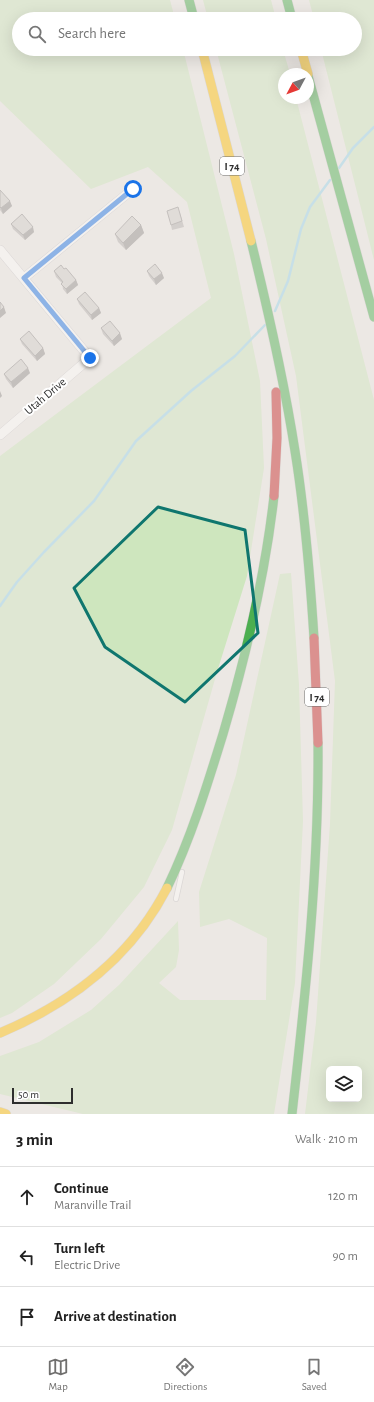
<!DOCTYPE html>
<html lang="en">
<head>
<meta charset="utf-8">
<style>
	body { margin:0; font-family:"Alegreya Sans",sans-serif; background:#f6f6f6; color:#222 }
	.controls { position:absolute; right:12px; bottom:12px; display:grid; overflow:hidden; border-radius:6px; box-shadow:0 4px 16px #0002 }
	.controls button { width:36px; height:36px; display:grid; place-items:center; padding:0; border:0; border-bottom:1px solid #e0e0e0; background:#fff; color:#222; font:20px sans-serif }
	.compass { position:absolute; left:278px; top:68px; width:36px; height:36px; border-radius:50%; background:#fff; box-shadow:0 4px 16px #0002; rotate:229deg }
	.scale { position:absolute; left:12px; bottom:10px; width:61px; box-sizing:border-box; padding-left:4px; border:2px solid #2e2e2e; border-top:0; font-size:11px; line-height:14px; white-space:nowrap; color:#2e2e2e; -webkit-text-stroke:3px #fff; paint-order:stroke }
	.stop { position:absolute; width:12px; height:12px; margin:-9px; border:3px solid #1a73e8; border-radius:50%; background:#fff }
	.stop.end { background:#1a73e8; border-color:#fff; box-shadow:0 1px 4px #0008 }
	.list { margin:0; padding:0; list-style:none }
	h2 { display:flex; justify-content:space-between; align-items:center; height:52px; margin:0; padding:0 16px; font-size:17px }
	h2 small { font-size:13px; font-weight:400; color:#767676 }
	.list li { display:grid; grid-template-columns:26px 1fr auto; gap:12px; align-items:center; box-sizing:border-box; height:60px; padding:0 16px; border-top:1px solid #e0e0e0 }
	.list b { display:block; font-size:15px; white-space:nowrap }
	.list p { margin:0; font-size:13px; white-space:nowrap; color:#767676 }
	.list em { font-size:13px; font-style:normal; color:#767676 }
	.icon { flex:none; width:22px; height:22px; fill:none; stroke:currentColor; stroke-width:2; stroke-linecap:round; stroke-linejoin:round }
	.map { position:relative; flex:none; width:374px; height:1114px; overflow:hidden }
	.search { position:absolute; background:#fff; box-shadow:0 4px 16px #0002; left:12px; right:12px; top:12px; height:44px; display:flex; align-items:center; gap:10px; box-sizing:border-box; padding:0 14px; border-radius:22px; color:#767676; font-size:15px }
	.sheet { height:232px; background:#fff }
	nav { display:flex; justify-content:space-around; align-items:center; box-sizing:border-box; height:56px; border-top:1px solid #e0e0e0; background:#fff; font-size:11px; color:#767676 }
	nav a { display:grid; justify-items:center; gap:2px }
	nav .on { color:#706f6e }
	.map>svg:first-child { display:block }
	.green { fill:#cee6be; fill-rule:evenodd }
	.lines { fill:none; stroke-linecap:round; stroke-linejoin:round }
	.stream { stroke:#99d6ec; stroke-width:2.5 }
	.lane-casing { stroke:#c5c4c5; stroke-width:6 }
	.street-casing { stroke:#c5c4c5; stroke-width:10 }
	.fast-casing { stroke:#c6c5c4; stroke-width:10 }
	.slow-casing { stroke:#c6c5c4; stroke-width:10 }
	.jam-casing { stroke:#c6c5c4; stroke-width:10 }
	.lane { stroke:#fcfcfb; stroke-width:4.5 }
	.street { stroke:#fcfcfb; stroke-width:9 }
	.fast { stroke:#4caf50; stroke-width:9 }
	.slow { stroke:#ffc107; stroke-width:9 }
	.jam { stroke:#c62828; stroke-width:9 }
	.wall { fill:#b4b1af }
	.shaded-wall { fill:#92908e }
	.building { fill:#d1cecb; stroke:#92908e }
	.route { stroke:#1a73e8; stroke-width:5 }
	.marked { fill:none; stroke:#0f766e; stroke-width:3; stroke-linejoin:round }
	.labels { text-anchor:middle; stroke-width:4; stroke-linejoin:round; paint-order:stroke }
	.shield { fill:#fff; stroke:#6d6d6d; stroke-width:1 }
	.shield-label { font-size:11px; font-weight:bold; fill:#2e2e2e }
	.street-label { font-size:12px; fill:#2e2e2e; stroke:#fff }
</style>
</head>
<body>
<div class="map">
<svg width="374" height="1114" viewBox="0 0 374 1114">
	<rect width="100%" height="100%" fill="#ece8e4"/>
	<!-- green -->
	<path class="green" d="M0,0H170L175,19H19V49H183L234,254L260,381L264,468L247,576L217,672L172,830L144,887L101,939L54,984L12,1013L0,1018V456L211,298L187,202L148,167L91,189L0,101Z
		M203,0H271L276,19H208Z
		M309,0H374V260L321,49H355V19H314Z
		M216,49H283L290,74H284V98H296L374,400V1114H305L316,1022L330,824L335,681L296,376L266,239ZM329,1069H359V1099H329Z
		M291,573L299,685L303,821L295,983L274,1114H83L0,1094V1056L39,1042L91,1010L119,985L178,921L179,950L176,967L159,983L180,1000H266L267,938L229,919L200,927L199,892L236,775L280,574Z"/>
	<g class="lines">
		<!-- stream -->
		<path class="stream" d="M339,168L353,148L374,127
			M275,311L288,281L301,229L310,207L330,180
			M0,606L17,582L44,552L94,501L136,441L191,391L235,356L265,325"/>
		<defs>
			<path id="lane" d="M176,899L182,872"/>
			<path id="street" d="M0,250L90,358L0,435
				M24,278L133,189"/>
			<path id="fast" d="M189,0L194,19
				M287,0L292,19
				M308,76L374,317
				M251,241C268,310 284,380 295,451C305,513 310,575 314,638
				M167,888C191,838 207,786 223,734C246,656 265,577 274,496
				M292,1114C306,990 319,868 318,743"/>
			<path id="slow" d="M202,49L251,241
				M301,49L308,74
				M0,1033C71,1003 131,958 167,888
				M0,1112L6,1114"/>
			<path id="jam" d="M274,496L277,438L276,392
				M314,638L318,743"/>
		</defs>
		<!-- lane casing -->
		<use href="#lane" class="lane-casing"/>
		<!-- street casing -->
		<use href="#street" class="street-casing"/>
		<!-- fast casing -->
		<use href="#fast" class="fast-casing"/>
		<!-- slow casing -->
		<use href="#slow" class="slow-casing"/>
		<!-- jam casing -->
		<use href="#jam" class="jam-casing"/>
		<!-- lane -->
		<use href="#lane" class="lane"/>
		<!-- street -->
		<use href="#street" class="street"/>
		<!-- fast -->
		<use href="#fast" class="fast"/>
		<!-- slow -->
		<use href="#slow" class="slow"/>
		<!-- jam -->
		<use href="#jam" class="jam"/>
	</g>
	<!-- wall -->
	<path class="wall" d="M0,190L12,206L3,214L0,210Z
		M180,213L184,227L172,230L171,225Z
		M11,224L34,232L25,240L13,229Z
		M141,225L144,233L126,250L118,242L115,234Z
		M64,269L76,280L78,285L67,294L63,289L62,283L56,277L54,271Z
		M147,271L164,278L156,285L149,276Z
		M77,299L99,308L101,313L92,320L79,304Z
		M101,328L122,339L114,346L103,334Z
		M20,339L43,348L45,354L37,361L22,344Z
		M30,373L13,388L6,379L4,374Z"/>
	<!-- shaded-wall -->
	<path class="shaded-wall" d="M10,201L12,206L3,214L1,208Z
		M141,225L144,233L126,250L123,243Z
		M33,227L34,232L25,240L23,235Z
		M162,273L164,278L156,285L154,279Z
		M76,280L78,285L67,294L66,289Z
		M4,307L6,313L0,318V311Z
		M99,308L101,313L92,320L91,315Z
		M120,333L122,339L114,346L112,341Z
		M43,348L45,354L37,361L35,356Z
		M28,368L30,373L13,388L11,382Z
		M0,391L2,396L0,398Z"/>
	<!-- building -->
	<path class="building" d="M0,190L10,201L1,208L0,207Z
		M178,207L182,221L171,225L167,211Z
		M22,214L33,227L23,235L11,224Z
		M132,216L141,225L123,243L115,234Z
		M155,264L162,273L154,279L147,271Z
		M61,265L64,269L66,268L76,280L66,289L61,284L63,282L54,271Z
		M85,292L99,308L91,315L77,299Z
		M0,302L4,307L0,311Z
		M110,321L120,333L112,341L101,328Z
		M29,331L43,348L35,356L20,339Z
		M21,359L28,368L11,382L4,374Z"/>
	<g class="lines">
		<!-- route -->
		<path class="route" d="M90,358L24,278L133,189"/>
	</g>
	<!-- marked area -->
	<path d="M0 0H374V1114H0ZM158,507L245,530L258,633L185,702L105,647L74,588Z" fill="#ece8e4" fill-opacity=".55" fill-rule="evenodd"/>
	<path class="marked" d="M158,507L245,530L258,633L185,702L105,647L74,588Z"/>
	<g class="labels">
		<!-- shield labels -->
		<g class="shield">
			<rect x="220" y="157" width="24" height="18" rx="3"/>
			<rect x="305" y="688" width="24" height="18" rx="3"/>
		</g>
		<g class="shield-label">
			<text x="232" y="170">I 74</text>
			<text x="317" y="701">I 74</text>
		</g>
		<!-- street labels -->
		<g class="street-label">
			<text transform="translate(45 396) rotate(-40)" y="4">Utah Drive</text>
		</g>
	</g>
</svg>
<div class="controls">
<button><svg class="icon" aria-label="layers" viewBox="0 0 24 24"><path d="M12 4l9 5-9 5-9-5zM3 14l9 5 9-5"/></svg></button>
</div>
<svg class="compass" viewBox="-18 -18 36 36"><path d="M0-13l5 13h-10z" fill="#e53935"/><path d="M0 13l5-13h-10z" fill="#767676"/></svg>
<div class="scale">50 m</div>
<div class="stop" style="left:133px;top:189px"></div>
<div class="stop end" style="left:90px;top:358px"></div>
<div class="search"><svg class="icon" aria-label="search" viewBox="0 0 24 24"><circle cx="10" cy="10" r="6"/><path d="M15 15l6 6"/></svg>Search here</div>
</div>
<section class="sheet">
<h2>3 min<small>Walk · 210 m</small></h2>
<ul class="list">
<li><svg class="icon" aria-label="ahead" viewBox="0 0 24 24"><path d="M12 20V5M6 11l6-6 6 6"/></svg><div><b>Continue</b><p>Maranville Trail</p></div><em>120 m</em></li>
<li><svg class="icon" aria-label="left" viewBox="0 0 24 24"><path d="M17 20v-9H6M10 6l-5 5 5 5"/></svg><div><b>Turn left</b><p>Electric Drive</p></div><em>90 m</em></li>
<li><svg class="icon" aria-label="arrive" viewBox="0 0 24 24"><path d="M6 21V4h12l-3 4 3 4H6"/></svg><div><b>Arrive at destination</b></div></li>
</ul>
</section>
<nav>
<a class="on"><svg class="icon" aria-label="map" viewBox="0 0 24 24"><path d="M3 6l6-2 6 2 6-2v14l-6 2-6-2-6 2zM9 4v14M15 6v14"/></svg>Map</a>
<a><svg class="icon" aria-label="directions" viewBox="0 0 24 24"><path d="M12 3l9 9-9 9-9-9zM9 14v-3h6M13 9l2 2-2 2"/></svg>Directions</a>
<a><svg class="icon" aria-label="saved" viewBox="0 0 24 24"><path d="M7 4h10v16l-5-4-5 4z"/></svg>Saved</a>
</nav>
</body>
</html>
